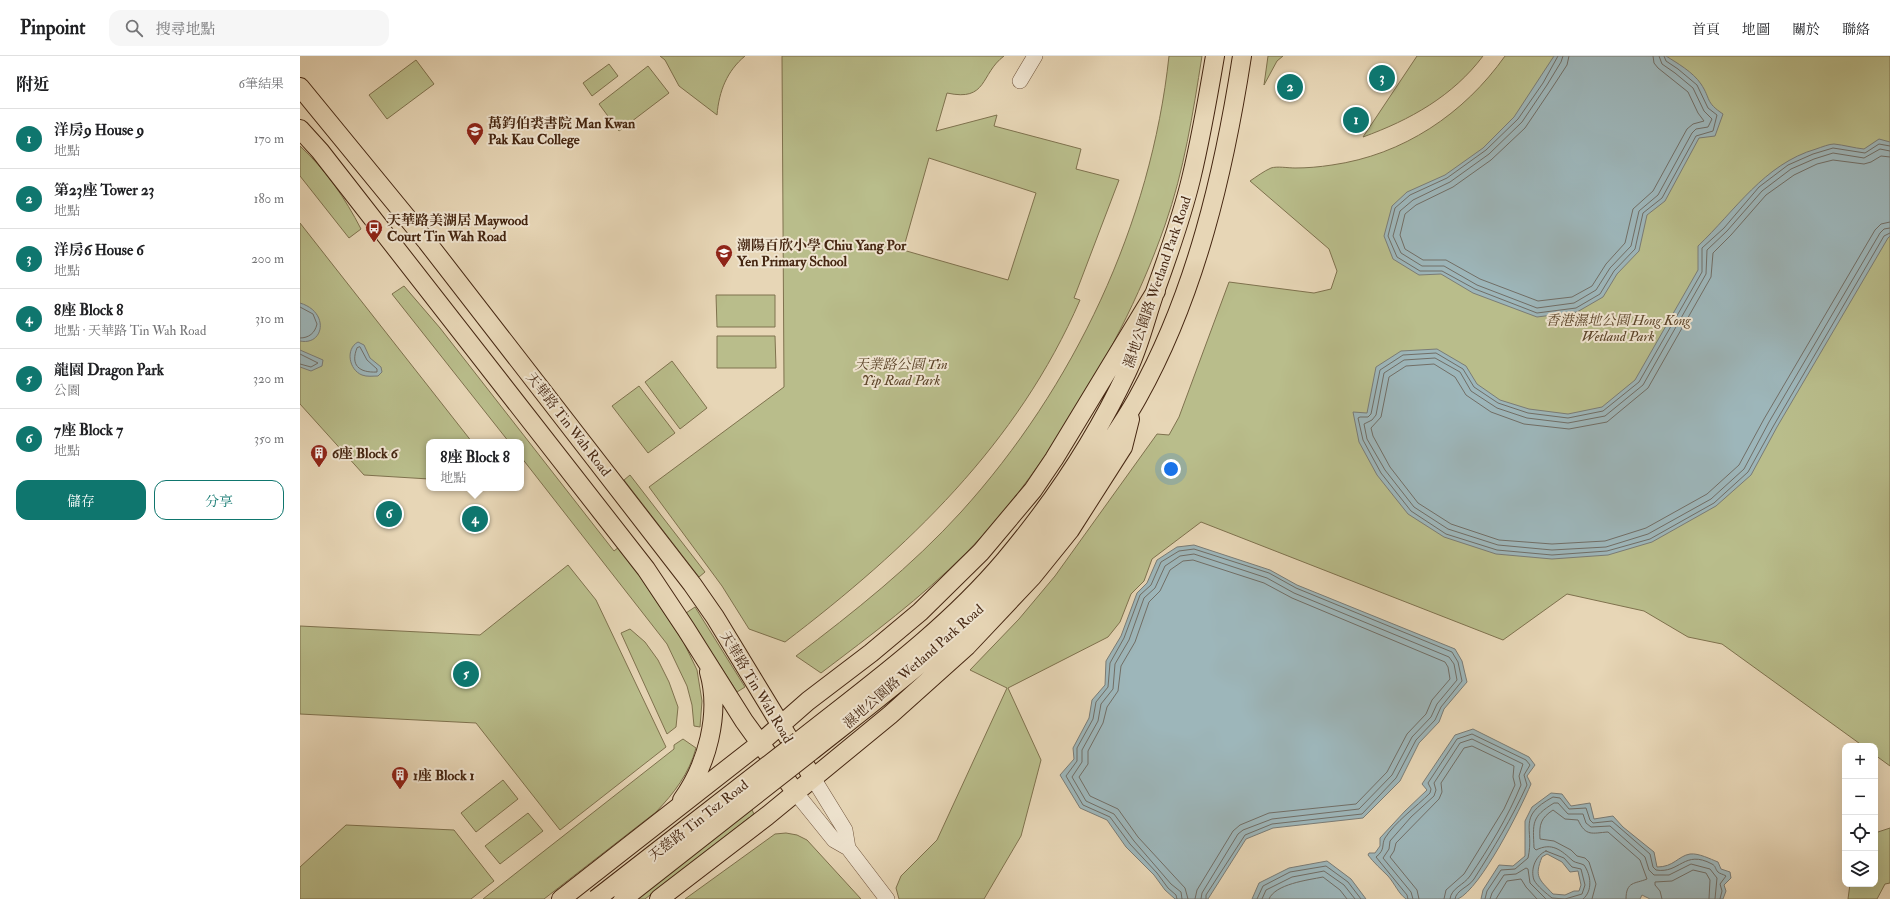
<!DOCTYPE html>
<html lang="zh-TW">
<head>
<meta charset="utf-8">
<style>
	body { margin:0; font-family:"IM FELL Double Pica","Noto Serif TC",serif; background:#f6f6f6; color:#202124 }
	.controls { position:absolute; right:12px; bottom:12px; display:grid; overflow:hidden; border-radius:8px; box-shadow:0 4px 16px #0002 }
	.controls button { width:36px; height:36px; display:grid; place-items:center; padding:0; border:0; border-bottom:1px solid #e0e0e0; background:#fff; color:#202124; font:20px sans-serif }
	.you { position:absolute; left:871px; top:413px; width:14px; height:14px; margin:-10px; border:3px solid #fff; border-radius:50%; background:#1a73e8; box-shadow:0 0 0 6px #1a73e833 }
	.badge { display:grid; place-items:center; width:26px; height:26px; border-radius:50%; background:#0f766e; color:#fff; font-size:13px; font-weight:700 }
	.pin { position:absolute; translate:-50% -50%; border:2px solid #fff; box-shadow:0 1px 4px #0006 }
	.popup { position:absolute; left:126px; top:383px; width:98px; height:52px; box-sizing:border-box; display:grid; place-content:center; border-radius:8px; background:#fff; filter:drop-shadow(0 1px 3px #0005); font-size:13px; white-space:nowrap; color:#757577 }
	.popup b { font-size:15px; color:#202124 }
	.popup::after { content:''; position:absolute; left:50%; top:100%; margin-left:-8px; border:8px solid transparent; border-top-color:#fff }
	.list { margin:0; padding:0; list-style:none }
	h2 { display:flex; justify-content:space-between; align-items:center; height:52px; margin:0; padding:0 16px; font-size:17px }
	h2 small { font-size:13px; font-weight:400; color:#757577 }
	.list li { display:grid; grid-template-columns:26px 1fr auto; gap:12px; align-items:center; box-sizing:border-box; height:60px; padding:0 16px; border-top:1px solid #e0e0e0 }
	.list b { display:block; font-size:15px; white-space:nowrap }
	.list p { margin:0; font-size:13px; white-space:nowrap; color:#757577 }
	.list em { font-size:13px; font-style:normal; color:#757577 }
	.actions { display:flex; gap:8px; padding:12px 16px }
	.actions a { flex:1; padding:9px 0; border:1px solid #0f766e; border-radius:12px; text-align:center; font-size:14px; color:#0f766e }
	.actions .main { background:#0f766e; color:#fff }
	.icon { flex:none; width:22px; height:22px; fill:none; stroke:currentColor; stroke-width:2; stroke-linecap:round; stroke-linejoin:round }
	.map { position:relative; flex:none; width:1590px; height:843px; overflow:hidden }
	header { display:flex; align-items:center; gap:24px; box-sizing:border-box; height:56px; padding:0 20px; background:#fff; border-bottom:1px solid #e0e0e0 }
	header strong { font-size:19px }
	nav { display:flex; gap:22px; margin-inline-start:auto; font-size:14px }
	.search { width:280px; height:36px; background:#f6f6f6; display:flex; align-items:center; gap:10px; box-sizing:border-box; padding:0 14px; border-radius:12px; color:#757577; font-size:15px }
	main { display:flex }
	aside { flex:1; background:#fff }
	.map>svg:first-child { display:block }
	.green { fill:#b9bd8b; stroke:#7f724e; fill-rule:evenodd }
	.water { fill:#9db6ba; stroke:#7a7c76; fill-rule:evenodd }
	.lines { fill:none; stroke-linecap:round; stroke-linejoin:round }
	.shore { stroke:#716e66; stroke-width:1 }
	.minor-casing { stroke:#6e523a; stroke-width:16 }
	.major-casing { stroke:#452611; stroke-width:20 }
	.minor { stroke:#efe4d0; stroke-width:15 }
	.major { stroke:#e7d6b6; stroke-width:18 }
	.major-bridge-casing { stroke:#452611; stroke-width:20; stroke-linecap:butt }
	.major-bridge { stroke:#e7d6b6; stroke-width:18 }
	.labels { text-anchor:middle; stroke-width:4; stroke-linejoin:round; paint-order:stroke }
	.poi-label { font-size:14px; font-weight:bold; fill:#452611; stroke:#efe4d0; text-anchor:start }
	.street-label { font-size:14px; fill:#452611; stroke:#efe4d0 }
	.park-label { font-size:14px; font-style:italic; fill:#5c4429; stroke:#efe4d0 }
</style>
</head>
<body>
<header>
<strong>Pinpoint</strong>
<div class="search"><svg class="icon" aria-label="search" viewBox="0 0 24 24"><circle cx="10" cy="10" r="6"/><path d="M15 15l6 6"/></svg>搜尋地點</div>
<nav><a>首頁</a><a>地圖</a><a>關於</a><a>聯絡</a></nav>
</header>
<main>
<aside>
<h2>附近<small>6筆結果</small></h2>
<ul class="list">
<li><span class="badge">1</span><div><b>洋房9 House 9</b><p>地點</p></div><em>170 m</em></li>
<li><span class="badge">2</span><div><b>第23座 Tower 23</b><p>地點</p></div><em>180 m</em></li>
<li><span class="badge">3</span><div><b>洋房6 House 6</b><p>地點</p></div><em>200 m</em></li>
<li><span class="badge">4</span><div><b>8座 Block 8</b><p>地點 · 天華路 Tin Wah Road</p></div><em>310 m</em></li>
<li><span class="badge">5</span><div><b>龍園 Dragon Park</b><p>公園</p></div><em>320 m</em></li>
<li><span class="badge">6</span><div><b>7座 Block 7</b><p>地點</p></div><em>350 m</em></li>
</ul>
<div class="actions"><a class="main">儲存</a><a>分享</a></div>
</aside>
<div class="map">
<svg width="1590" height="843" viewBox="0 0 1590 843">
	<rect width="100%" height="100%" fill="#e7d6b6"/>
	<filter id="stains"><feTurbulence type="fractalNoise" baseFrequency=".005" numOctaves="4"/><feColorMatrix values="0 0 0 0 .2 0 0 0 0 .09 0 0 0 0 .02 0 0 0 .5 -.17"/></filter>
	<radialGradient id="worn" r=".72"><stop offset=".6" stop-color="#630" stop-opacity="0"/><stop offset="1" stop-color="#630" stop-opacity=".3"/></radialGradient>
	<!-- green -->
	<path class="green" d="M360,0H445C427,15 419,35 417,59L379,30L365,4Z
		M482,0H704C680,18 688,46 647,37L636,75L697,59L694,70L781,93L776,113L819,124L774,242L780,244C718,388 607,493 485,586L449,573L422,530L349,431L484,331ZM629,102L736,137L708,224L603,194Z
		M869,0H902C893,57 884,115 865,169C840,241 804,309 763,373C734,417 703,460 666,497C621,542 571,579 521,617L496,600C554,556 612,510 661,456C774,331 851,168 869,0Z
		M968,0H983L977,5L964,29Z
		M1117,0H1183C1153,40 1110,64 1063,81Z
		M1205,0H1590V710L1575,699V690H1563L1422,588L1388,581L1344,555L1267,538L1203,584L901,466L852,503L844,525L831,538L820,566L808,581L708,632L741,704L721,780L684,843H599L596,832L601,820L637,784L707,632L670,614L719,563L755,520L857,378L869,379L879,361L929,226L1014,237L1031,233L1037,215L1029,193L950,125C956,121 964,115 971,112C977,110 988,112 995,112C1007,112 1019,111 1032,109C1103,99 1164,58 1205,0Z
		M116,4L134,28L87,63L69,39Z
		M309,8L318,20L292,40L283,27Z
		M348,10L369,37L319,75L299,48Z
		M0,90C26,114 45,142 61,173L49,182L0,120Z
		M0,167L172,386H129V423L64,419L0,348Z
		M104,230L140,272L314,495L319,491L327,501L384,587L397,614L402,645L400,671L394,670L392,649L387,630L367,588L221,401V386H209L92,238Z
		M416,239H475V271H417Z
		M417,280H475L476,312H417Z
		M372,305L407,352L380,373L345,326Z
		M339,330L375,377L348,397L312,350Z
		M330,419L405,516L399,521L324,424Z
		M268,509L296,544L366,691L260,774L176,667L0,658V570L180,579Z
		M395,551L445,631L437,636L386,557Z
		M330,573L345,586L358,604L369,626L378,651L376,671L367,678L321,577Z
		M383,683L396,692C389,718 374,737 356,756L244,843H183L374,693V689Z
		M203,724L218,743L176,776L161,757Z
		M450,750L454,758L345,843H331Z
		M228,757L243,775L200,808L185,790Z
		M46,769L154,774L194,825L171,843H0V811Z
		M1590,772V827L1585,828L1577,843H1548L1550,828H1575V777Z
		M486,777L497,779L507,784L561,843H385L475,778Z"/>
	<!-- water -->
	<path class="water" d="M1254,0H1366C1377,7 1393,16 1401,28C1411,43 1405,46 1423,58L1415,80L1399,82L1365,145L1347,159L1339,195L1317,218L1303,241L1277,256L1237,261L1173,237L1141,218L1119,219L1093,203L1084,180L1092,150L1107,136L1145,119L1183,92L1214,61Z
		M1579,83L1590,86V180L1588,182L1477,371L1451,419L1416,450L1352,486L1308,499L1252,503L1196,498L1144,481L1108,458L1077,419L1059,386L1053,356L1067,357L1076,311L1101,295L1137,293L1166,310L1177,328L1200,344L1229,353L1268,358L1302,351L1335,324L1398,214V190C1435,155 1464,108 1516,93C1522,91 1529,88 1534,88C1544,89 1554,92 1564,93Z
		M0,247C30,256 24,290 0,285Z
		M58,286L64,289L70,302L81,311L82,316L78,320C73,320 67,321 62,319C49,314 45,293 58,286Z
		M0,294L23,304L22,310L11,315L0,311Z
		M894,489L970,514L997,529L1155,593L1162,605L1167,626L1144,653L1139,666L1119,687L1100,725L1063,762L973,772L946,783L908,843H875L865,834L854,819L826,791L807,764L780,752L760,719L774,703L773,692L789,662L792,644L805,629L806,605L821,580L837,537L847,527L857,504L877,491Z
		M1173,673L1229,701L1235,709L1227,720L1231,728C1220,754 1181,832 1158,843C1151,843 1116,843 1106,843C1098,837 1095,828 1088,820C1081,813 1074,807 1068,799L1069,797H1075L1080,790V782L1105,755L1127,734L1122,728L1155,679Z
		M1251,737L1262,738L1271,750L1290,747L1294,763L1313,760L1323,771L1354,796L1357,811C1374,811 1378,800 1390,798C1399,797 1410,803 1418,806L1421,813L1430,816L1431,822L1424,829L1426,835L1423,843H1350L1342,839L1340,843H1181L1183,834L1199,809L1213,810L1225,800V765L1232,751ZM1247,798L1262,806L1270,816L1278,815L1281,829L1279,835H1274L1265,839L1253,838C1239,823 1234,821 1242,801Z
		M1027,805L1051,823L1066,843H952L959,827L989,812Z"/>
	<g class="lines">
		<!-- shore -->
		<path class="shore" d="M1258,0L1243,27L1218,63L1186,94L1147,122L1110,139L1095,152L1088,180L1097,201L1120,215H1142L1175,233L1237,257L1276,252L1300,238L1314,215L1335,193L1343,157L1362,142L1396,80L1413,75L1417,59L1408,52L1397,29L1378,13L1366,5L1364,0
			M1263,0L1261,6L1247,29L1222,66L1189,98L1150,126L1113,144L1100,155L1093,180L1101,197L1122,210H1144L1177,229L1237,252L1274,247L1296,234L1310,212L1331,190L1339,155L1358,139L1392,77L1396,73L1408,71L1412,63L1404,55L1393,32L1375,17L1362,8L1359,0
			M1269,0L1267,9L1252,32L1225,72L1191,104L1153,131L1116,149L1105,158L1100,179L1105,193L1123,204H1146L1180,223L1238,245L1272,241L1292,230L1306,208L1325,187L1333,153L1353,135L1387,73L1393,68L1404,65L1398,57L1388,36L1358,12L1354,7L1353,0
			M1590,90L1579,88L1565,97L1533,92L1513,98L1488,109L1459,131L1424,172L1402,192V216L1339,326L1303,355L1268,362L1228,357L1198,347L1174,331L1163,313L1136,297L1103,299L1080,314L1071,358L1068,361H1060L1058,362L1063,384L1081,417L1111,455L1146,478L1197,494L1252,499L1307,495L1350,483L1414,447L1448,416L1474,369L1584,180L1590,177
			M1590,95L1580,93L1564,102L1533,97L1514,103L1491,113L1462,135L1427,175L1407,194L1406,218L1343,329L1305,360L1268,367L1227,362L1197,352L1171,335L1160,316L1135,302L1104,304L1084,317L1076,359L1072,364L1064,368L1067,383L1085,414L1114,451L1148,473L1198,489L1252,494L1306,491L1348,478L1411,443L1444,413L1469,366L1580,177L1584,173L1590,172
			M1590,101L1581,100L1571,106L1564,108L1533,104L1517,108L1494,119L1466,139L1431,179L1413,197L1411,221L1348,332L1307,366L1269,373L1224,368L1191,356L1166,339L1155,321L1134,308L1106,310L1089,321L1081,361L1071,372L1073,380L1090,411L1118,447L1151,468L1199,484L1252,488L1305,485L1346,472L1407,438L1439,409L1464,363L1575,174L1581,168L1590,166
			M0,251L13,258L17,268C15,277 9,282 0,282
			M60,291L67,304L77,313V316C59,317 50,309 57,292Z
			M0,298L18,307L11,311L0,308
			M1246,795L1264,802L1272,811L1281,813L1285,829L1282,838L1265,843L1252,842C1247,838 1237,830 1234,824C1230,813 1236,799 1246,795Z
			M877,843L876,839L868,832L857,817L830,788L810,761L783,749L766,720L777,705V692L793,663L796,646L808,631L810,607L824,582L840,539L851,529L861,506L879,495L894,493L969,517L996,532L1152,596L1158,606L1162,625L1141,651L1135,664L1116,684L1096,722L1062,758L972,768L945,779L906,839V843
			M882,843L881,836L871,828L834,785L814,758L786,745L772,721L782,706V694L798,665L801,648L813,633L815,608L829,584L844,542L855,532L865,510L880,500L894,498L967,522L994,537L1149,601L1154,608L1157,624L1137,648L1131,661L1112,681L1092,719L1059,753L972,763L943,774L938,778L902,837L901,843
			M888,843L885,832L838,781L818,753L790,740L779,721L788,708V695L803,667L807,651L818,635L821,610L835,586L849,546L860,535L870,514L883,505L893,504L964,527L992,542L1145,606L1148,611L1150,623L1132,644L1126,658L1107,678L1087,716L1056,748L969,757L940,769L933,775L897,834L895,843
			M957,843L963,830L990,816L1026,810L1048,826L1061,843
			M962,843L966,834L992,821L1024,815L1044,829L1055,843
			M969,843C975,828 1008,824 1023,821L1040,834L1047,843
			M1108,843L1107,839L1076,801C1086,793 1081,789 1085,782C1095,766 1116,751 1130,737L1131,733L1128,727L1157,683L1172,678L1226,704L1230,709L1224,719L1227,729C1212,762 1193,793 1174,823C1169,831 1156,834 1155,843
			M1113,843L1111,836L1083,802L1089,793L1090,785L1111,761L1134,740L1136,734L1134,727L1160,687L1172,683L1223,708L1219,720L1221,729C1208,761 1189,792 1170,820C1164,829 1151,832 1150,843
			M1119,843L1117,834L1090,801L1094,795L1096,787L1139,743L1142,736L1141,727L1164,692L1172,690L1214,710L1213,721L1215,729L1204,753L1164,818L1146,834L1144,843
			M1185,843L1187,835L1201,814L1215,813L1228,802C1235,772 1216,761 1253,741L1260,742L1269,753L1286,752L1290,764L1293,767L1312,765L1350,798L1353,811L1356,814C1380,818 1384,793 1412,808C1416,810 1415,813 1418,816C1420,818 1423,818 1426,820L1420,828L1422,835L1420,843
			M1190,843L1192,837L1204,819L1216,818L1226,812L1228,813L1230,827L1246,843
			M1196,843L1207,825L1221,823L1226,831L1237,843
			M1283,843C1293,835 1291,819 1284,809C1280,807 1276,807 1273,805C1261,794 1252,786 1236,794L1234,792C1233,767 1231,761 1254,747H1258L1268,758H1283L1286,767L1291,771L1310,770L1345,801L1349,814L1354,819H1369L1391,808L1410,813L1417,822L1415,843
			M1292,843L1296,828L1289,806L1285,802L1277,800L1271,794L1254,785L1240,783C1239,768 1241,762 1253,754L1265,763L1278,764C1286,781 1292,777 1308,776L1340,804L1347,823C1335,828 1326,825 1326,843
			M1362,843L1360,835L1355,829V826L1372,825L1393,814L1406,817L1410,824L1409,843"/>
		<defs>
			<path id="minor" d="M720,25L735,0
				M513,722L545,774L548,792
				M496,737L534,784L548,792L587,843"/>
			<path id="major" d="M0,31L127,186L392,528L415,561L513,722
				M0,73L20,95L346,513L386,573L444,665L496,737
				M499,685C571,628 646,574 705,504C752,448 796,382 827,316C840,289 846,261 856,233C869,197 882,160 891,123C901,82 908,41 915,0
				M509,697C581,640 656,584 717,515C747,481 773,444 797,405C811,384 826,363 838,341C896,237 924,116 942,0
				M382,744C407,709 421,658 409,616
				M261,843L459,688L508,645L571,597L620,556L681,496L733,434L754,403L856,235
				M359,843L467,760L590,659L667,590L732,521L770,474L823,391L830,363"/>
		</defs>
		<!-- minor casing -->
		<use href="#minor" class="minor-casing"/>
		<!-- major casing -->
		<use href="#major" class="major-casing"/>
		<!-- minor -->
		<use href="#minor" class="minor"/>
		<!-- major -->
		<use href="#major" class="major"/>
		<defs>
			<path id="major-bridge" d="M296,843L499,685
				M323,843L509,697"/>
		</defs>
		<!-- major-bridge casing -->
		<use href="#major-bridge" class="major-bridge-casing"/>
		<!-- major-bridge -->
		<use href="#major-bridge" class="major-bridge"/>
	</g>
	<!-- icons -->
	<defs>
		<symbol id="school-pin" viewBox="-11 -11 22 30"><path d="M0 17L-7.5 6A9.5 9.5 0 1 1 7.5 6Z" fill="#8f2418" stroke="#efe4d0"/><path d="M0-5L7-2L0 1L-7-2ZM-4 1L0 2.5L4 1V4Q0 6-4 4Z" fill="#fff"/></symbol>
		<symbol id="bus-pin" viewBox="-11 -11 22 30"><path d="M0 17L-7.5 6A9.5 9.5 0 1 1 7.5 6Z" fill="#8f2418" stroke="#efe4d0"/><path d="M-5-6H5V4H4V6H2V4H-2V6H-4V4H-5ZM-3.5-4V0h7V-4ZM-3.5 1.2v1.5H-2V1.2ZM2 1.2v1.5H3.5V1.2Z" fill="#fff"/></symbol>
		<symbol id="building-pin" viewBox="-11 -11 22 30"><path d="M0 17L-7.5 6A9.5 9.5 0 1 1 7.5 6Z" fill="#8f2418" stroke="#efe4d0"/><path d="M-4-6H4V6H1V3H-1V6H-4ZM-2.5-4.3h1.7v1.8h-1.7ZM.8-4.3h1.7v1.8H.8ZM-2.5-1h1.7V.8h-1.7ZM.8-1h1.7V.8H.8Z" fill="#fff"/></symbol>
	</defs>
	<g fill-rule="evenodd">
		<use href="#school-pin" x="165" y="65" width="20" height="27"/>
		<use href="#bus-pin" x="64" y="162" width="20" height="27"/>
		<use href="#school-pin" x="414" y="187" width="20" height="27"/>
		<use href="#building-pin" x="9" y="387" width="20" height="27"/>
		<use href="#building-pin" x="90" y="709" width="20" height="27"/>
	</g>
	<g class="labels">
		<!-- poi labels -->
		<g class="poi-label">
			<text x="188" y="72">萬鈞伯裘書院 Man Kwan<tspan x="188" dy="16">Pak Kau College</tspan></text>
			<text x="87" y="169">天華路美湖居 Maywood<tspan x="87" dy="16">Court Tin Wah Road</tspan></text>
			<text x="437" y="194">潮陽百欣小學 Chiu Yang Por<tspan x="437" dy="16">Yen Primary School</tspan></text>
			<text x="32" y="402">6座 Block 6</text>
			<text x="113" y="724">1座 Block 1</text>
		</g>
		<!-- street labels -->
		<g class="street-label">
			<text transform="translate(857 226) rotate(-71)" y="5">濕地公園路 Wetland Park Road</text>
			<text transform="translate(269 368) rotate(52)" y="5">天華路 Tin Wah Road</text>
			<text transform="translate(613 610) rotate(-41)" y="5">濕地公園路 Wetland Park Road</text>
			<text transform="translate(457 631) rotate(59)" y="5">天華路 Tin Wah Road</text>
			<text transform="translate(398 764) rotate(-38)" y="5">天慈路 Tin Tsz Road</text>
		</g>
		<!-- park labels -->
		<g class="park-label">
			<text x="1318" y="269">香港濕地公園 Hong Kong<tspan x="1318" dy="16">Wetland Park</tspan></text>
			<text x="601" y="313">天業路公園 Tin<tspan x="601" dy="16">Yip Road Park</tspan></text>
		</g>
	</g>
	<rect width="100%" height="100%" filter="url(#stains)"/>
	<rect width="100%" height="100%" fill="url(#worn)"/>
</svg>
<div class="controls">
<button>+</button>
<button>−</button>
<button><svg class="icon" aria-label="locate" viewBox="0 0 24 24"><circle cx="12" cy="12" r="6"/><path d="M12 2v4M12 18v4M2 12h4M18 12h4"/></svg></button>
<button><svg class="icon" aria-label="layers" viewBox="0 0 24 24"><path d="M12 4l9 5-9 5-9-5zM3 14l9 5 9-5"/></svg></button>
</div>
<div class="you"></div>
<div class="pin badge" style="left:1056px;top:64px">1</div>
<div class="pin badge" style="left:990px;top:31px">2</div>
<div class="pin badge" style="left:1082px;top:22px">3</div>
<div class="pin badge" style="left:175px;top:463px">4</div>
<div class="popup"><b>8座 Block 8</b>地點</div>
<div class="pin badge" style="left:166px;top:618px">5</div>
<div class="pin badge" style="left:89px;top:458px">6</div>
</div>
</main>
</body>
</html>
